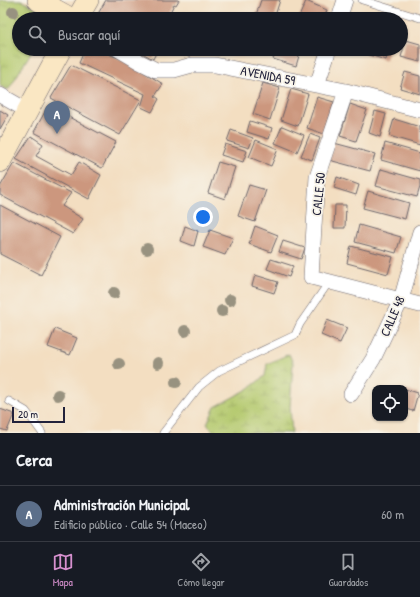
<!DOCTYPE html>
<html lang="es">
<head>
<meta charset="utf-8">
<style>
	body { margin:0; font-family:"Patrick Hand",sans-serif; background:#242831; color:#f1f3f6 }
	.controls { position:absolute; right:12px; bottom:12px; display:grid; overflow:hidden; border-radius:8px; box-shadow:0 1px 3px #0004 }
	.controls button { width:36px; height:36px; display:grid; place-items:center; padding:0; border:0; border-bottom:1px solid #363941; background:#171b24; color:#f1f3f6; font:20px sans-serif }
	.scale { position:absolute; left:12px; bottom:10px; width:53px; box-sizing:border-box; padding-left:4px; border:2px solid #22223b; border-top:0; font-size:11px; line-height:14px; white-space:nowrap; color:#22223b; -webkit-text-stroke:3px #f7f3e8; paint-order:stroke }
	.you { position:absolute; left:203px; top:217px; width:14px; height:14px; margin:-10px; border:3px solid #fff; border-radius:50%; background:#1a73e8; box-shadow:0 0 0 6px #1a73e833 }
	.badge { display:grid; place-items:center; width:26px; height:26px; border-radius:50%; background:#d690ce; color:#fff; font-size:13px; font-weight:700 }
	.pin { position:absolute; translate:-50% -33px; filter:drop-shadow(0 1px 2px #0008) }
	.pin::after { content:''; position:absolute; top:21px; width:14px; height:12px; background:inherit; clip-path:polygon(0 0,100% 0,50% 100%) }
	.list { margin:0; padding:0; list-style:none }
	h2 { display:flex; justify-content:space-between; align-items:center; height:52px; margin:0; padding:0 16px; font-size:17px }
	h2 small { font-size:13px; font-weight:400; color:#9ea1a6 }
	.list li { display:grid; grid-template-columns:26px 1fr auto; gap:12px; align-items:center; box-sizing:border-box; height:56px; padding:0 16px; border-top:1px solid #363941 }
	.list b { display:block; font-size:15px; white-space:nowrap }
	.list p { margin:0; font-size:13px; white-space:nowrap; color:#9ea1a6 }
	.list em { font-size:13px; font-style:normal; color:#9ea1a6 }
	.icon { flex:none; width:22px; height:22px; fill:none; stroke:currentColor; stroke-width:2; stroke-linecap:round; stroke-linejoin:round }
	.map { position:relative; flex:none; width:420px; height:433px; overflow:hidden }
	.search { position:absolute; background:#171b24; box-shadow:0 1px 3px #0004; left:12px; right:12px; top:12px; height:44px; display:flex; align-items:center; gap:10px; box-sizing:border-box; padding:0 14px; border-radius:22px; color:#9ea1a6; font-size:15px }
	.sheet { height:108px; background:#171b24 }
	nav { display:flex; justify-content:space-around; align-items:center; box-sizing:border-box; height:56px; border-top:1px solid #363941; background:#171b24; font-size:11px; color:#9ea1a6 }
	nav a { display:grid; justify-items:center; gap:2px }
	nav .on { color:#d690ce }
	.map>svg:first-child { display:block }
	.wetland { fill:url(#wetland-marsh); stroke:#6b7654 }
	.park { fill:url(#park-tufts); stroke:#6b7654 }
	.building { fill:#cc977e }
	.lines { fill:none; stroke-linecap:round; stroke-linejoin:round }
	.lane-casing { stroke:#6b646a; stroke-width:8 }
	.street-casing { stroke:#6b646a; stroke-width:16 }
	.secondary-casing { stroke:#6b646a; stroke-width:22 }
	.lane { stroke:#fff; stroke-width:7 }
	.street { stroke:#fff; stroke-width:15 }
	.secondary { stroke:#fae7c3; stroke-width:21 }
	.tree { fill:#989280 }
	.labels { text-anchor:middle; stroke-width:3.5; stroke-linejoin:round; paint-order:stroke }
	.street-label { font-size:13px; fill:#22223b; stroke:#f7f3e8 }
</style>
</head>
<body>
<div class="map">
<svg width="420" height="433" viewBox="0 0 420 433">
	<defs>
		<pattern id="wetland-marsh" width="20" height="14" patternUnits="userSpaceOnUse"><rect width="20" height="14" fill="#b4c96d"/><path d="M1 5h8M5 5V1M11 12h8M15 12V8" fill="none" stroke="#9aac5f"/></pattern>
		<pattern id="park-tufts" width="24" height="20" patternUnits="userSpaceOnUse"><rect width="24" height="20" fill="#b4c96d"/><path d="M3 7l-1-3M5 7V3M7 7l1-3M15 17l-1-3M17 17v-4M19 17l1-3" fill="none" stroke="#9aac5f"/></pattern>
	</defs>
	<rect width="100%" height="100%" fill="#f7f3e8"/>
	<filter id="ink" filterUnits="userSpaceOnUse"><feTurbulence type="fractalNoise" baseFrequency=".025" numOctaves="2"/><feDisplacementMap in="SourceGraphic" scale="8" xChannelSelector="R" yChannelSelector="G"/><feConvolveMatrix kernelMatrix="1 2 1 2 8 2 1 2 1" color-interpolation-filters="sRGB"/></filter>
	<filter id="wash" filterUnits="userSpaceOnUse"><feTurbulence type="fractalNoise" baseFrequency=".012" numOctaves="4" result="noise"/><feDisplacementMap in="SourceGraphic" scale="16" xChannelSelector="R" yChannelSelector="G"/><feGaussianBlur stdDeviation="0.9" result="paint"/><feColorMatrix in="noise" values="0 0 0 0 0 0 0 0 0 0 0 0 0 0 0 0 0 1.4 0 .05"/><feComposite in="paint" operator="in"/></filter>
	<g filter="url(#wash)">
		<rect width="100%" height="100%" fill="#f3dec1"/>
		<!-- wetland -->
		<path class="wetland" d="M289,354L293,363L290,407L292,433H215L207,424L215,407L248,389L265,376L267,364Z"/>
		<!-- park -->
		<path class="park" d="M0,0H21L52,17L51,19H19V49H33L9,89H5L0,86Z"/>
		<g id="blocks">
			<!-- building -->
			<path class="building" d="M106,0H179L176,5L174,4L167,19H95Z
				M261,0H280L274,19H268L256,15Z
				M306,1L327,10L324,19H298Z
				M184,12L197,19H180Z
				M406,40L420,44V62L401,57Z
				M85,49H97L127,62L163,84L155,96L159,99L152,112L141,107L145,94L79,63Z
				M135,49H158L153,59Z
				M277,49L299,56L296,66L273,59Z
				M349,49H389L386,60Z
				M71,65L141,100L120,135L51,98Z
				M405,72L420,76V94L400,88Z
				M263,83L280,88L270,120L253,114Z
				M291,89L308,94L298,126L281,120Z
				M317,97L334,102L324,134L307,128Z
				M350,104L367,110L356,141L340,136Z
				M48,106L116,142L102,168L34,132Z
				M0,110L8,115L0,129Z
				M375,111L386,114L380,137L369,133Z
				M394,119L420,127V145L389,136Z
				M250,121L272,128L269,139L247,132Z
				M282,126L304,135L297,152L275,143Z
				M231,130L253,138L249,148L227,141Z
				M310,134L320,138L312,160L301,156Z
				M31,136L43,144L36,156L71,175L79,162L101,175L89,199L16,159Z
				M256,140L278,149L271,166L249,157Z
				M334,143L375,154L370,171L329,160Z
				M385,143L420,153V171L381,160Z
				M225,144L247,151L243,162L221,155Z
				M218,162L235,167L225,199L208,193Z
				M14,163L71,193L62,206L83,219L73,234L0,195V187Z
				M381,169L420,180V187L417,197L376,186Z
				M337,177L359,185L356,195L334,188Z
				M249,185L266,190L255,222L238,216Z
				M368,191L409,203L405,219L363,208Z
				M0,205L60,237L41,275L0,254Z
				M335,205H346L345,228H334Z
				M359,225L401,237L396,253L355,242Z
				M185,226L198,231L194,246L181,241Z
				M255,226L278,235L271,252L249,244Z
				M210,230L233,238L225,255L203,247Z
				M283,241L305,248L301,259L279,252Z
				M351,246L393,257L388,274L347,263Z
				M271,259L293,266L289,277L267,269Z
				M255,275L278,282L274,293L252,286Z
				M327,320L347,328L340,343L321,335Z
				M55,329L77,338L70,355L48,347Z
				M405,389L418,393L413,411L405,409Z
				M0,409L14,414L7,431L0,429Z"/>
		</g>
	</g>
	<g filter="url(#ink)">
		<use href="#blocks" fill-opacity="0" stroke="#6b646a" stroke-width="1"/>
		<g class="lines">
			<defs>
				<path id="lane" d="M362,0L420,18
					M9,401L26,411L42,433
					M163,433L199,387L219,371L295,335L300,324L329,282"/>
				<path id="street" d="M339,19L345,0
					M118,49L140,62L156,70H174L192,65H215L346,91L420,110
					M317,85L329,49
					M346,91L317,177L311,277L420,305
					M0,95L28,111
					M351,394L373,359L401,300L420,232"/>
				<path id="secondary" d="M38,0L72,19
					M77,19L88,0
					M0,162L61,49"/>
			</defs>
			<!-- lane casing -->
			<use href="#lane" class="lane-casing"/>
			<!-- street casing -->
			<use href="#street" class="street-casing"/>
			<!-- secondary casing -->
			<use href="#secondary" class="secondary-casing"/>
			<!-- lane -->
			<use href="#lane" class="lane"/>
			<!-- street -->
			<use href="#street" class="street"/>
			<!-- secondary -->
			<use href="#secondary" class="secondary"/>
		</g>
		<!-- trees -->
		<g class="tree">
			<circle cx="13" cy="12" r="6"/>
			<circle cx="205" cy="217" r="6"/>
			<circle cx="147" cy="249" r="6"/>
			<circle cx="114" cy="293" r="6"/>
			<circle cx="230" cy="300" r="6"/>
			<circle cx="222" cy="311" r="6"/>
			<circle cx="185" cy="331" r="6"/>
			<circle cx="158" cy="363" r="6"/>
			<circle cx="119" cy="364" r="6"/>
			<circle cx="176" cy="382" r="6"/>
			<circle cx="58" cy="395" r="6"/>
		</g>
	</g>
	<g class="labels">
		<!-- street labels -->
		<g class="street-label">
			<text transform="translate(268 75) rotate(11)" y="5">AVENIDA 59</text>
			<text transform="translate(318 194) rotate(-84)" y="5">CALLE 50</text>
			<text transform="translate(392 316) rotate(-67)" y="5">CALLE 48</text>
		</g>
	</g>
</svg>
<div class="controls">
<button><svg class="icon" aria-label="locate" viewBox="0 0 24 24"><circle cx="12" cy="12" r="6"/><path d="M12 2v4M12 18v4M2 12h4M18 12h4"/></svg></button>
</div>
<div class="scale">20 m</div>
<div class="you"></div>
<div class="pin badge" style="left:57px;top:134px;background:#5c6f8a">A</div>
<div class="search"><svg class="icon" aria-label="search" viewBox="0 0 24 24"><circle cx="10" cy="10" r="6"/><path d="M15 15l6 6"/></svg>Buscar aquí</div>
</div>
<section class="sheet">
<h2>Cerca<small></small></h2>
<ul class="list">
<li><span class="badge" style="background:#5c6f8a">A</span><div><b>Administración Municipal</b><p>Edificio público · Calle 54 (Maceo)</p></div><em>60 m</em></li>
</ul>
</section>
<nav>
<a class="on"><svg class="icon" aria-label="map" viewBox="0 0 24 24"><path d="M3 6l6-2 6 2 6-2v14l-6 2-6-2-6 2zM9 4v14M15 6v14"/></svg>Mapa</a>
<a><svg class="icon" aria-label="directions" viewBox="0 0 24 24"><path d="M12 3l9 9-9 9-9-9zM9 14v-3h6M13 9l2 2-2 2"/></svg>Cómo llegar</a>
<a><svg class="icon" aria-label="saved" viewBox="0 0 24 24"><path d="M7 4h10v16l-5-4-5 4z"/></svg>Guardados</a>
</nav>
</body>
</html>
